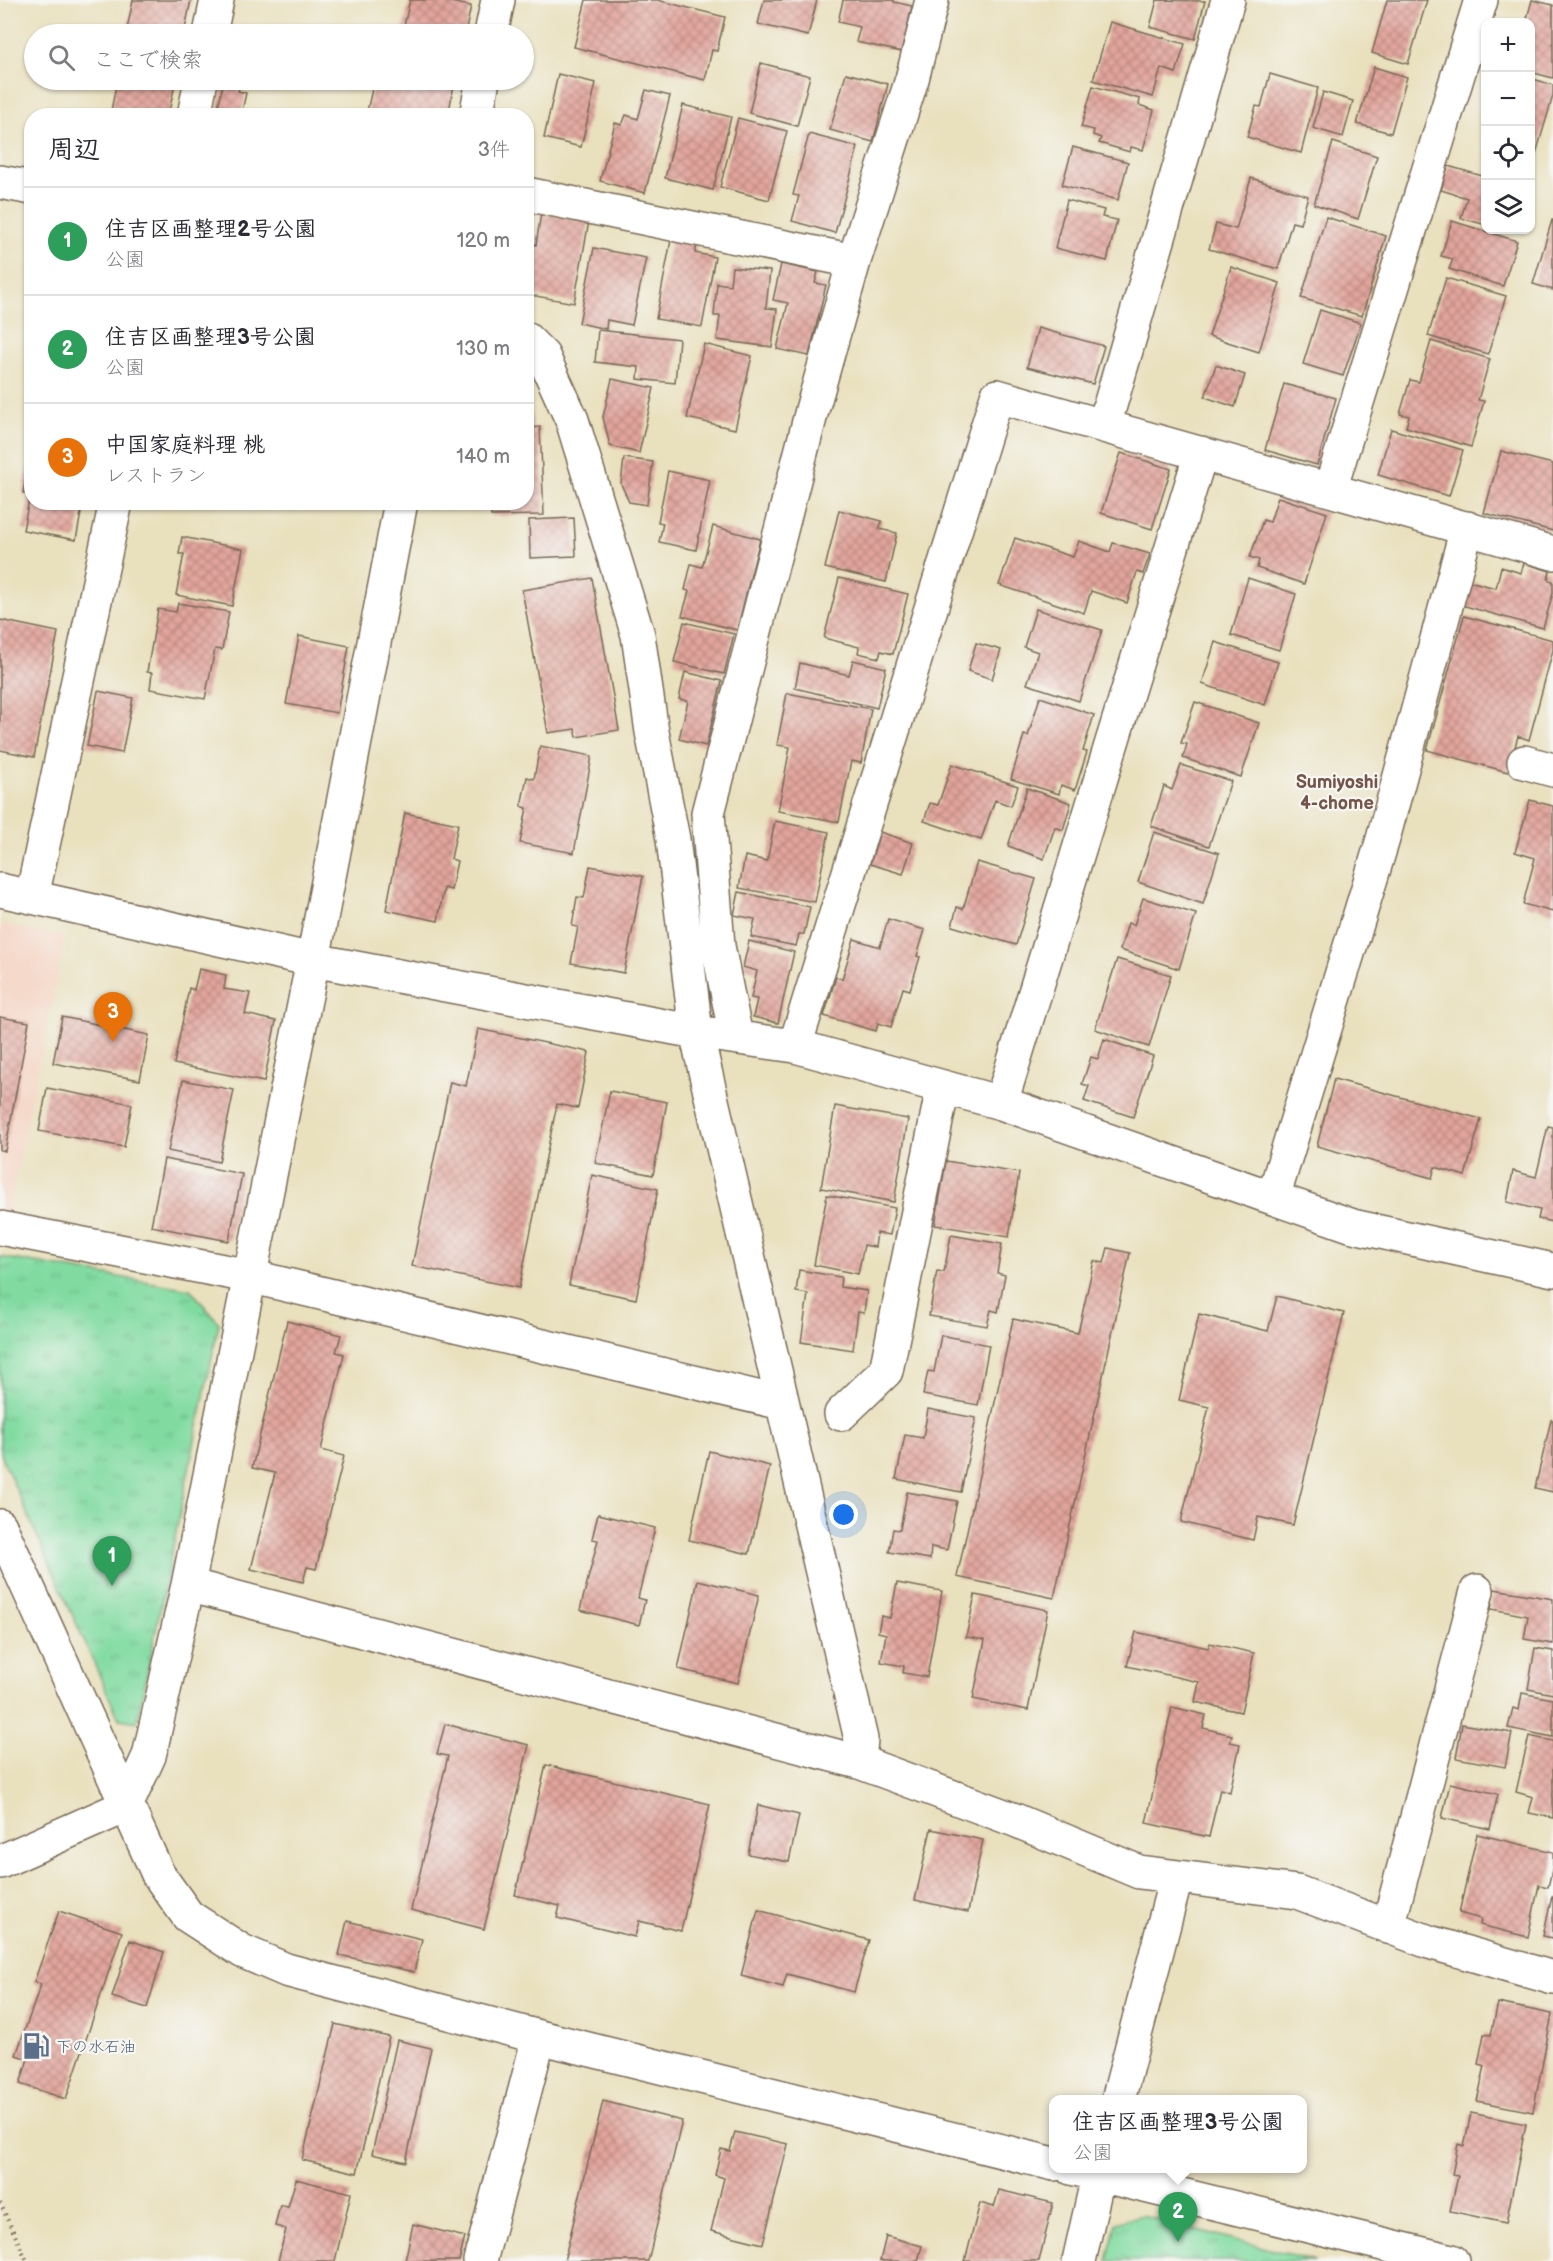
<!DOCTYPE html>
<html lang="ja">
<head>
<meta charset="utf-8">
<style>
	body { margin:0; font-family:"Balsamiq Sans","Klee One",sans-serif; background:#f2f2f3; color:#2b2b33 }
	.controls { position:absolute; right:18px; top:18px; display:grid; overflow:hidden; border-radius:12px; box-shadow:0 2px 4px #0004 }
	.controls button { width:54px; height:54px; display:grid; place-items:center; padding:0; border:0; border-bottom:2px solid #e1e1e2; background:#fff; color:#2b2b33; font:30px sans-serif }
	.you { position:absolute; left:844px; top:1515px; width:21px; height:21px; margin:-15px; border:4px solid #fff; border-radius:50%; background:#1a73e8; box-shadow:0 0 0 9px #1a73e833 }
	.badge { display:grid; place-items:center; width:39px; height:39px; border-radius:50%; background:#c8321e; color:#fff; font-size:20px; font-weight:700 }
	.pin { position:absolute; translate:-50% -50px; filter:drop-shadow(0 2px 3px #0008) }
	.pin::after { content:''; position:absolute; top:32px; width:21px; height:18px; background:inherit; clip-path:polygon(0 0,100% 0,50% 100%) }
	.popup { position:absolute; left:1049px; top:2095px; width:258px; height:78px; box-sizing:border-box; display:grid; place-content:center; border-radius:12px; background:#fff; filter:drop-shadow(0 2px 4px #0005); font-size:20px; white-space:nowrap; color:#7c7c81 }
	.popup b { font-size:22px; color:#2b2b33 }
	.popup::after { content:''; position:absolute; left:50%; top:100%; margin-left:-12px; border:12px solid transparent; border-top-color:#fff }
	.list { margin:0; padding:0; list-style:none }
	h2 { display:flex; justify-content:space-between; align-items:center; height:78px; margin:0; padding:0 24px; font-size:26px }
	h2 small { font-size:20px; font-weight:400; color:#7c7c81 }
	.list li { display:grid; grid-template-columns:39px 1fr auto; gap:18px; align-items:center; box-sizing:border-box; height:108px; padding:0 24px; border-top:2px solid #e1e1e2 }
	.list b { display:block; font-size:22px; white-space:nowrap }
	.list p { margin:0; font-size:20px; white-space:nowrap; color:#7c7c81 }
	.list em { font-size:20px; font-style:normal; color:#7c7c81 }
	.icon { flex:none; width:33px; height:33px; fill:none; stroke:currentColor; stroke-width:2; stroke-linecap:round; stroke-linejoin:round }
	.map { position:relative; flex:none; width:1553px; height:2261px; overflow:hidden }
	.search { position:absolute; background:#fff; box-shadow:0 2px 4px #0004; left:24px; top:24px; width:510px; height:66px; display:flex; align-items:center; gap:15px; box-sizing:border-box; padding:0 21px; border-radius:33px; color:#7c7c81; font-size:22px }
	.panel { position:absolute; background:#fff; box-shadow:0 2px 4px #0004; left:24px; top:108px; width:510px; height:402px; border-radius:24px }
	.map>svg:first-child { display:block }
	.built { fill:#f5d3c1 }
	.park { fill:url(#park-tufts); stroke:#5e8260; stroke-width:1.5 }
	.building { fill:url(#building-cross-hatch) }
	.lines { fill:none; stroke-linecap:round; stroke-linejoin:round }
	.minor-casing { stroke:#786a56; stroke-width:36 }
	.path { stroke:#786a56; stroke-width:4; stroke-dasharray:1.5 4.5; stroke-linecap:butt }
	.minor { stroke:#fff; stroke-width:33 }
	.labels { text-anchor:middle; stroke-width:4.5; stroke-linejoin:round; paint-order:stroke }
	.service-label { font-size:16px; fill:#4e5e75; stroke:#f6f6f2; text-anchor:start }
	.neighbourhood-label { font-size:18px; font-weight:bold; fill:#75554a; stroke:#f6f6f2 }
</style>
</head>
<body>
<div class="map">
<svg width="1553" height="2261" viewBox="0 0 1553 2261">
	<defs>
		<pattern id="park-tufts" width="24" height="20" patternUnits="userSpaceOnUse" patternTransform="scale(1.5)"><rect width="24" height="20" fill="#81dba1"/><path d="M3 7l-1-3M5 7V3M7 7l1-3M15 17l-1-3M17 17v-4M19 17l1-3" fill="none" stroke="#70bc8a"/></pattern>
		<pattern id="building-cross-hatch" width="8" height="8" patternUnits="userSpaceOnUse" patternTransform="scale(1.5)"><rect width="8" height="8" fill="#e2a59d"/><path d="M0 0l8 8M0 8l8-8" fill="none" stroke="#b8877f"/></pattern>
	</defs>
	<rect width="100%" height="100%" fill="#f6f6f2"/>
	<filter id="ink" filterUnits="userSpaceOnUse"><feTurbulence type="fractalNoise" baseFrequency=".0167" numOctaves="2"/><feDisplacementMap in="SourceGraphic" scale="12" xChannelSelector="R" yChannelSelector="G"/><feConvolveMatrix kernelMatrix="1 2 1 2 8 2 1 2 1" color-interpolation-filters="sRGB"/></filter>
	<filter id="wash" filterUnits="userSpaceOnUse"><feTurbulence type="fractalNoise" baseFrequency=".008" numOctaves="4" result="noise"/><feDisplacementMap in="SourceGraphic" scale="24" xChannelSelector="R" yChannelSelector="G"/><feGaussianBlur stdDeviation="1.35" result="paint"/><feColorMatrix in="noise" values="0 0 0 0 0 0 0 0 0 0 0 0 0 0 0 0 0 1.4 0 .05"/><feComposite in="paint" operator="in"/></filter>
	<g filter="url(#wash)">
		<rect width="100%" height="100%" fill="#e9e0bd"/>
		<!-- built -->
		<path class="built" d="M0,924L65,937L7,1219L0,1218Z"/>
		<!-- park -->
		<path class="park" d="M0,1257L190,1289L219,1323L137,1722L119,1719L0,1453Z
			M1141,2215L1316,2261H1107L1116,2223Z"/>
		<g id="blocks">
			<!-- building -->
			<path class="building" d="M133,0H191L184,34H126Z
				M410,0H440L471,6L465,34H402Z
				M586,0H657L725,17L717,51L712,50L705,80L574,47Z
				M764,0H817L808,36L758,24Z
				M843,0H894V2L912,6L902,52L856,42L860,27L838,22Z
				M1157,0L1205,1L1195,39L1150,27Z
				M1387,0H1427L1408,64L1372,53Z
				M1532,0L1553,5V78L1530,72V22H1526Z
				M1110,22L1185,44L1176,73L1161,68L1153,97L1093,80Z
				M761,63L810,76L797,126L749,113Z
				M1374,67L1407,77L1391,133L1357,124Z
				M846,73L888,84L873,142L830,130Z
				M558,74L596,83L581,147L544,138Z
				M1270,74L1318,88L1301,153L1247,137L1256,106L1261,107Z
				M1530,78L1553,85V96L1535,157L1530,155Z
				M117,80H176L168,116H110Z
				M224,80H241L238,91L246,93L241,116H216Z
				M374,80H455L448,116H366Z
				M1093,86L1140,99L1139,105L1154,110L1143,150L1131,147L1130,152L1099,143L1101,138L1093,135L1094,130L1081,127Z
				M646,90L670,96L645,193L600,181L615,123L622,125L626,115L638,119Z
				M1323,92L1353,101L1343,137L1313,128Z
				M683,105L731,117L713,190L665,178Z
				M738,118L787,131L769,200L720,187Z
				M809,134L858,147L835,233L792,221L799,196L793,195Z
				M1333,142L1377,156L1358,219L1314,204Z
				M1073,147L1128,162L1118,200L1062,185Z
				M1448,166L1486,177V225L1461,218L1467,198L1441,190Z
				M1251,178L1308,196L1300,224L1292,222L1278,269L1209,249L1216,224L1236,229Z
				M1067,200L1104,210L1102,217L1117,220L1107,261L1055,248Z
				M541,213L589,221L574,303L530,295L532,278L526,277V257L529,243L536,245Z
				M1326,217L1386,236L1362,316L1301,298Z
				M1552,220H1553V290L1533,284Z
				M1452,221L1517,241L1503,286L1449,269L1453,259L1441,256Z
				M671,240L697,245L695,253L715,257L702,327L656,319Z
				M594,248L646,258L632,325L607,320L606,329L579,323Z
				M781,264L818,272L815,283L826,285L809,356L777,349L788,303L773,300Z
				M732,267L770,271L766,308L777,309L772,347L717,340L720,316H714L717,283L730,285Z
				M1231,267L1280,283L1259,352L1209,336Z
				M1446,278L1506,296L1488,354L1428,336Z
				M1320,310L1361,323L1343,376L1303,364Z
				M1038,328L1104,346L1093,384L1027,367Z
				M598,330L679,339L675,383L638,379L639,367L595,362Z
				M1431,341L1490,359L1478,400L1484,401L1471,447L1406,427L1409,416L1400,414L1410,380L1419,382Z
				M704,344L752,356L735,429L687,418Z
				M1216,365L1245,375L1235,407L1205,397Z
				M612,379L654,388L639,453L610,446L603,417Z
				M1284,384L1336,398L1317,465L1265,450Z
				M526,413H532V428L540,427L544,515L491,516V502H526Z
				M1391,429L1463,450L1449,496L1378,475Z
				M1501,451L1553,464V531L1484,513Z
				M1121,453L1171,469L1152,529L1101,513Z
				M624,458L653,462L647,505L629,502L621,484Z
				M29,464L32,465V502H83L76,540L23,530L30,495L23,493Z
				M668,471L710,480L696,550L659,542L663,523L658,522Z
				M1278,497L1327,513L1304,584L1257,568L1259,560L1250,557L1263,520L1270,522Z
				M839,510L882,521L879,529L897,533L886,582L825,568Z
				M574,518L576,556L530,558L529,520Z
				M713,526L760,539L737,630L682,616L689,591L685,590L691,564L702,567Z
				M182,537L243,549L232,606L176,595L184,554H179Z
				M1015,538L1073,557L1079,541L1110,552L1113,543L1150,554L1143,574L1137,572L1127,603L1091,591L1084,613L999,585Z
				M1524,563L1550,571L1548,580L1553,581V593L1543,628L1458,604L1465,580L1496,588L1501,567L1521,573Z
				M592,578L619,730L577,737L575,729L548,733L522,590Z
				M839,578L908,594L893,654L881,651L879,658L858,653L859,647L824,638Z
				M1248,578L1296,594L1279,650L1231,635Z
				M178,603L229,612L222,650L215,649L205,699L150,689L152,673L147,672L158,609L176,612Z
				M1036,609L1102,630L1079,701L1027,684L1038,652L1024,647Z
				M1464,616L1553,640V650L1529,740L1518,736L1508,772L1427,750Z
				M0,620L58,632L34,757L0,750Z
				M684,622L734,634L724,674L674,662Z
				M299,636L349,646L337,713L286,704Z
				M1215,642L1278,662L1265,705L1202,684Z
				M976,643L1001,650L992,679L968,671Z
				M853,660L886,668L877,708L795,688L800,663L849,675Z
				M685,672L722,681L706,746L679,739L688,701L679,699Z
				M98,691L133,698L122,753L87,746Z
				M787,693L871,709L861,763L851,761L839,822L778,811L790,747L777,745Z
				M1040,697L1094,715L1083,751L1087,752L1075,790L1061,785L1059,794L1011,779L1024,735L1028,736Z
				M1195,702L1259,723L1241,777L1183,758L1187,744L1181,743Z
				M540,746L592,756L574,853L520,843L527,808L521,806L527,777L534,779Z
				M952,764L1018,786L1011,806L995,800L981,840L924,821L930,803L938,805Z
				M1181,765L1231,781L1209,846L1151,826L1164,786L1172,790Z
				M1027,788L1071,803L1063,830L1055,827L1044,859L1008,846Z
				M1530,800L1553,806V912L1523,904L1535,858L1515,852Z
				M405,813L458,824L451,859L457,861L451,890L444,888L438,921L386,910Z
				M775,821L829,832L815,902L739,888L745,856L767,861Z
				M880,832L913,843L903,874L870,864Z
				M1154,832L1219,853L1203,904L1138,882Z
				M977,862L1036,879L1016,945L952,926L957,907L963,909Z
				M590,866L643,876L624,973L571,963L578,927L572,926L577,897L584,898Z
				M739,892L810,907L804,934H799L796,946L751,937L755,919L734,915Z
				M1143,898L1196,914L1179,969L1120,950L1128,923L1134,925Z
				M888,919L925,930L917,956L920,957L910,990L903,988L891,1027L878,1023L876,1031L824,1016L836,977L842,979L854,939L880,947Z
				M749,941L794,952L778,1023L753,1017L757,999L751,998L757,971L743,967Z
				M1117,959L1171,975L1149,1047L1095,1029Z
				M199,969L226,975L224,989L250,993L245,1014L276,1021L264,1082L174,1064L189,988L194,990Z
				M0,1017L29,1022L5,1151L0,1150Z
				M62,1017L149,1035L140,1080L53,1063Z
				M478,1029L589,1052L578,1108L557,1104L519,1288L412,1266L450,1082L466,1086Z
				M1104,1039L1153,1056L1133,1117L1084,1101L1089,1086L1082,1084L1091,1057L1098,1059Z
				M1334,1079L1481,1119L1465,1176L1435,1167L1432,1178L1317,1146Z
				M183,1080L234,1090L219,1162L168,1151Z
				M47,1088L132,1104L124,1147L39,1131Z
				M610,1091L667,1102L653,1175L595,1163Z
				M835,1106L908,1119L894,1202L821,1188Z
				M1548,1126L1553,1127V1222L1538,1219L1540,1210L1507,1202L1513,1171L1536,1177Z
				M164,1159L242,1174L229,1241L151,1226Z
				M946,1161L1019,1173L1009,1237L935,1225Z
				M592,1175L658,1189L636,1299L569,1285Z
				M827,1195L895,1208L890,1235L877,1233L875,1247L864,1245L858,1274L814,1265Z
				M951,1235L1002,1244L997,1273L1005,1275L998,1312L991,1310L987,1326L929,1316L937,1271L944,1272Z
				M1108,1248L1130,1253L1054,1598L957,1577L1013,1319L1078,1333L1094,1261L1104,1263Z
				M799,1270L841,1277L840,1287L867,1291L864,1313L858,1312L853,1350L801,1342L808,1294L796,1292Z
				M1277,1296L1344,1313L1293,1525L1258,1517L1253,1540L1181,1522L1209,1407L1179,1400L1199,1314L1268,1331Z
				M287,1321L341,1335L336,1352L344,1354L321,1450L344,1456L316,1569L307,1567L303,1582L251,1569L275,1473L252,1468Z
				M941,1335L989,1345L978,1405L923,1395L928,1371L934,1372Z
				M928,1409L976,1418L961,1492L896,1479L905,1435L923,1438Z
				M1551,1420H1553V1492L1535,1488Z
				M709,1451L770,1466L749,1554L689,1540Z
				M907,1492L957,1501L947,1550L931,1547L930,1559L889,1552L893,1529L900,1530Z
				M598,1514L655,1528L638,1598L645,1600L639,1625L580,1610L598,1540L592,1539Z
				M698,1580L759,1595L738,1683L678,1669Z
				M897,1583L942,1591L927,1677L903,1673L904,1666L881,1662L886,1634L878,1632L881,1616L890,1618Z
				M1494,1589L1553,1599V1644L1524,1639L1528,1616L1491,1609Z
				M975,1595L1048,1610L1028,1710L973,1699L985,1640L966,1637Z
				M1136,1632L1208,1648L1210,1643L1254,1653L1241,1712L1195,1702L1199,1682L1127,1666Z
				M1535,1648L1553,1651V1694L1528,1689Z
				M1522,1693L1553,1699V1737L1508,1728L1513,1708L1519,1710Z
				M1172,1707L1206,1715L1203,1728L1232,1735L1230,1742L1240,1744L1230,1792L1220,1789L1209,1837L1146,1823Z
				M445,1724L529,1745L484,1929L411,1910L448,1756L437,1754Z
				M1462,1724L1512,1733L1505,1767L1456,1758Z
				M1529,1736L1553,1741V1818L1529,1813L1533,1797L1516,1792Z
				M546,1765L710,1804L681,1931L639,1921L635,1937L557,1918L560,1906L515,1895Z
				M1450,1783L1498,1794L1490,1829L1442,1818Z
				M758,1805L799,1815L789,1862L748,1854Z
				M931,1829L983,1840L968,1912L915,1900Z
				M1477,1834L1553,1852V1866L1548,1887L1539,1885L1528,1937L1480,1925L1481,1919L1459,1913Z
				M1552,1896H1553V1938L1543,1936Z
				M758,1910L869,1940L854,1992L787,1974L783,1987L741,1976Z
				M59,1911L122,1932L66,2099L20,2084L28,2059L16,2055L41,1984L34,1982Z
				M347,1921L422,1939L414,1972L339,1955Z
				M130,1940L164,1952L147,2008L112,1997Z
				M1498,2003L1552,2014L1533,2112L1477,2101L1485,2066L1478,2064L1484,2034L1491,2035Z
				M335,2024L389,2037L357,2173L302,2160Z
				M397,2040L431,2048L406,2162L372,2154Z
				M603,2101L682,2121L648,2261H564Z
				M1471,2113L1526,2124L1506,2223L1450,2211L1458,2176L1452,2175L1458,2144L1464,2146Z
				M735,2132L788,2144L763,2244L711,2231L724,2178L715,2175L721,2149L730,2151Z
				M296,2179L351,2193L335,2261H278L286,2229L275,2226L280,2205L288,2207Z
				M999,2190L1053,2203L1039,2261H965L980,2203L994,2207Z
				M413,2224L465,2237L459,2261H405Z
				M886,2236L922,2246L918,2261H880Z"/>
		</g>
	</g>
	<g filter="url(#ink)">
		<use href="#blocks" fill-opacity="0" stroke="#786a56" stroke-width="1.5"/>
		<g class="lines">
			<defs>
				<path id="minor" d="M210,34L217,0
					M491,34L498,0
					M194,116L201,80
					M476,116L483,80
					M0,182L32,188
					M526,194L854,261
					M526,339L543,356L572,420L638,635L652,732L673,839L696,1032L861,1739L859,1762
					M1104,426L1228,0
					M1330,490L1481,0
					M1524,762L1553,770
					M0,890L313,960L696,1032L795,1046L1001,1103L1353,1226L1553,1270
					M32,897L116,502
					M736,1037L718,946L708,813L812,410L854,261L912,79L932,0
					M795,1046L997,396L1553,553
					M1001,1103L1201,453
					M1273,1198L1383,839L1467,528
					M0,1228L249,1276L782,1403
					M841,1414L886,1371L943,1087
					M0,1526L158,1874L188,1916L242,1951L286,1970L539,2037L1054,2164
					M188,1585L859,1762L1015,1820L1139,1872L1297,1892L1429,1942L1553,1978
					M0,1862L126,1806L149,1756L188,1585L313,960L401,502
					M1388,1927L1477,1591
					M1118,2100L1176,1878
					M1071,2168L1452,2261
					M480,2261L539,2037
					M1079,2261L1100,2168"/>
			</defs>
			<!-- minor casing -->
			<use href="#minor" class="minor-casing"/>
			<!-- path -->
			<path class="path" d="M0,2203L27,2261"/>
			<!-- minor -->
			<use href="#minor" class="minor"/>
		</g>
	</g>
	<!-- icons -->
	<defs>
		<symbol id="fuel-bare" viewBox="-9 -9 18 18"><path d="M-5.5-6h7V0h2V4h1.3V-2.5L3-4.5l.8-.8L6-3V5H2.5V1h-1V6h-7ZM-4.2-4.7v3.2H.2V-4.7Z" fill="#5c6f8a" stroke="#f6f6f2" stroke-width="2.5" paint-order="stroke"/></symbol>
	</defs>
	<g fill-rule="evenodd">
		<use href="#fuel-bare" x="17" y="2027" width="38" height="38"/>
	</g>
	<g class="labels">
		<!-- service labels -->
		<g class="service-label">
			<text x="56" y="2052">下の水石油</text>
		</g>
		<!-- neighbourhood labels -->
		<g class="neighbourhood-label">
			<text x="1337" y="788">Sumiyoshi<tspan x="1337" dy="21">4-chome</tspan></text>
		</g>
	</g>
</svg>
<div class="controls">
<button>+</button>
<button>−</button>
<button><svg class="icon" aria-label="locate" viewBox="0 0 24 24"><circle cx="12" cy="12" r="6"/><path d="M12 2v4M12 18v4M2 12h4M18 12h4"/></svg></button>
<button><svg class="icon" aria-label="layers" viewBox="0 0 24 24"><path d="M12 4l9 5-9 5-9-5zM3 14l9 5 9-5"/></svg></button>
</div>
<div class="you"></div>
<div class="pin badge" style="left:112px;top:1586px;background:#2e9e5b">1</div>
<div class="pin badge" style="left:1178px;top:2242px;background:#2e9e5b">2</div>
<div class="popup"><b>住吉区画整理3号公園</b>公園</div>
<div class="pin badge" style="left:113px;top:1042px;background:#e8710a">3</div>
<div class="search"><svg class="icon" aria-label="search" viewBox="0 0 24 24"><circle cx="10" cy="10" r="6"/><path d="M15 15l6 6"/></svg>ここで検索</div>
<section class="panel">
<h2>周辺<small>3件</small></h2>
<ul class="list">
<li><span class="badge" style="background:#2e9e5b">1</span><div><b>住吉区画整理2号公園</b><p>公園</p></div><em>120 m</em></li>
<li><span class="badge" style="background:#2e9e5b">2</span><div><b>住吉区画整理3号公園</b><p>公園</p></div><em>130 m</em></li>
<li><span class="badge" style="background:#e8710a">3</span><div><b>中国家庭料理 桃</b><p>レストラン</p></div><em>140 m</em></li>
</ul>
</section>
</div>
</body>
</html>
